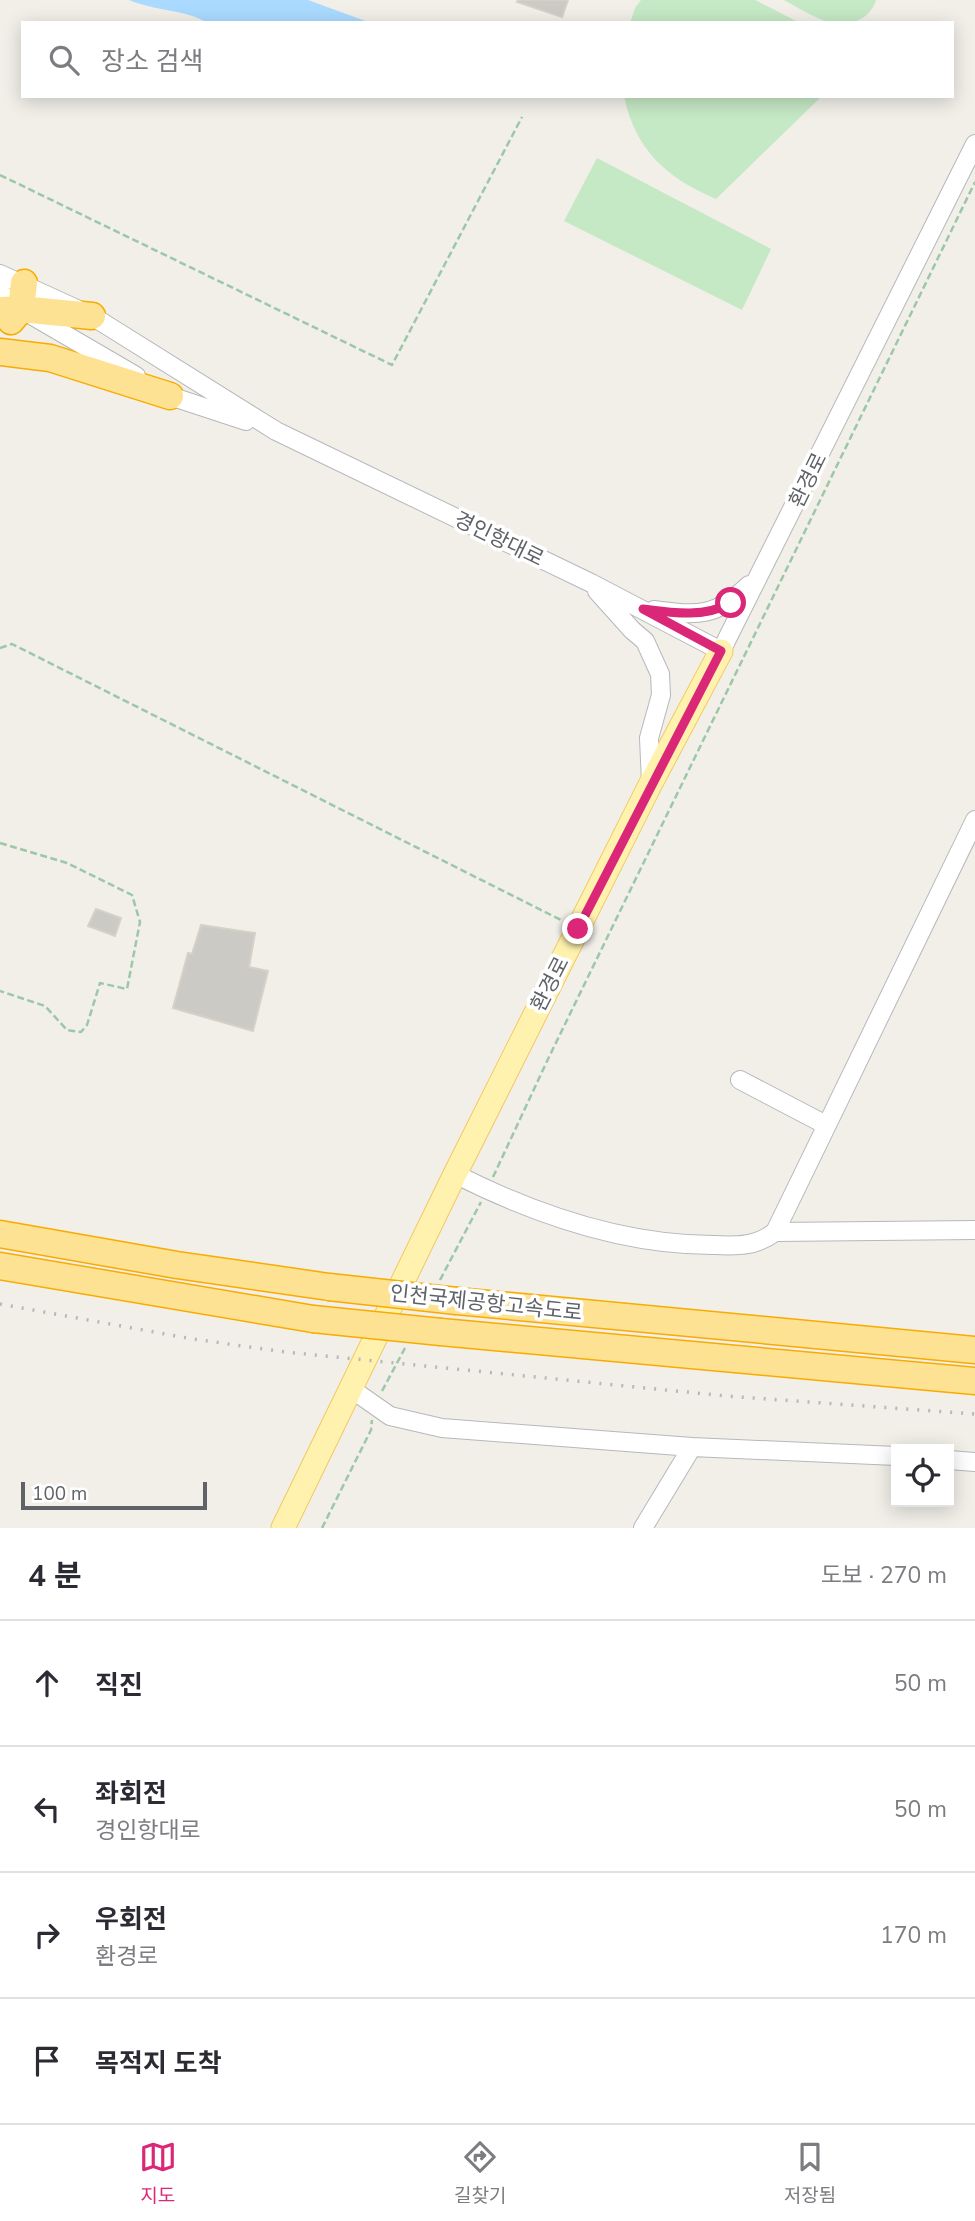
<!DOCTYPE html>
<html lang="ko">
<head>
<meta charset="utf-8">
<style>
	body { margin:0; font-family:"Nunito Sans","Noto Sans KR",sans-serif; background:#f7f7f7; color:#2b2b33 }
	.controls { position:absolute; right:21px; bottom:21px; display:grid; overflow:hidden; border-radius:0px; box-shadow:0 4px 18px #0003 }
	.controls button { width:63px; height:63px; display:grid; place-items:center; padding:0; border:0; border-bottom:2px solid #e1e1e2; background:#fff; color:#2b2b33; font:35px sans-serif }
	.scale { position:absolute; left:21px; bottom:18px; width:186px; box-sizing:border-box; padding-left:7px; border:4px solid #5f6368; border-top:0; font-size:19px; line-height:24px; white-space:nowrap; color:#5f6368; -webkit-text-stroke:5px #fff; paint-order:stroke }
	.stop { position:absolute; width:21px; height:21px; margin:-16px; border:5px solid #db2777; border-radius:50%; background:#fff }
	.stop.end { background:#db2777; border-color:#fff; box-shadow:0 2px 7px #0008 }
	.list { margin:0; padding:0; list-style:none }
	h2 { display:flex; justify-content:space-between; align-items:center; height:91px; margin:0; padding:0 28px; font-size:30px }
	h2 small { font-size:23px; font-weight:400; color:#7c7c81 }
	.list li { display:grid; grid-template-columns:46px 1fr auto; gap:21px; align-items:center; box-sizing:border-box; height:126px; padding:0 28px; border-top:2px solid #e1e1e2 }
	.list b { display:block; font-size:26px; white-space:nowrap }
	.list p { margin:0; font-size:23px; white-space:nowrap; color:#7c7c81 }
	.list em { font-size:23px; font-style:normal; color:#7c7c81 }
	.icon { flex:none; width:38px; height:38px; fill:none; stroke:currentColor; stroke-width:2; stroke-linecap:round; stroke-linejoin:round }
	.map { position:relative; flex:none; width:975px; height:1528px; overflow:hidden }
	.search { position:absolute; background:#fff; box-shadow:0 4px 18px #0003; left:21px; right:21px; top:21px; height:77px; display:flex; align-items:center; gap:18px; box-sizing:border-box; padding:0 24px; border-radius:0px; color:#7c7c81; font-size:26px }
	.sheet { height:595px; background:#fff }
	nav { display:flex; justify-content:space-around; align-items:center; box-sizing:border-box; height:98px; border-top:2px solid #e1e1e2; background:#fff; font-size:19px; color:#7c7c81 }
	nav a { display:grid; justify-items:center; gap:4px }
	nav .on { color:#db2777 }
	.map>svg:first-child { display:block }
	.green { fill:#c5e8c5 }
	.water { fill:#aadaff }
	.building { fill:#cccac5; stroke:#d6d1c6; stroke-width:2 }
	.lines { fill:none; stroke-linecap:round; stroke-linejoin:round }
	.minor-casing { stroke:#b5b8bc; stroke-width:20 }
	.major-casing { stroke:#f2c960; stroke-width:25 }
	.highway-casing { stroke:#f9ab00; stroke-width:29 }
	.path { stroke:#9cc7a9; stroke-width:2.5; stroke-dasharray:7 3.5; stroke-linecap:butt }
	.minor { stroke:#fff; stroke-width:18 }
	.major { stroke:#fff2af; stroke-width:23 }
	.highway { stroke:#fde293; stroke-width:26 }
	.rail { stroke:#b6b7b8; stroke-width:3.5; stroke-dasharray:2 9; stroke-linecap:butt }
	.highway-bridge-casing { stroke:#f9ab00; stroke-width:29; stroke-linecap:butt }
	.highway-bridge { stroke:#fde293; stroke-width:26 }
	.route { stroke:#db2777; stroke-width:9 }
	.labels { text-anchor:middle; stroke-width:7; stroke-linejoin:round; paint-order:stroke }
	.street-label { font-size:21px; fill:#5f6368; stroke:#fff }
</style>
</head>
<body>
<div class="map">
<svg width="975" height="1528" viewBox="0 0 975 1528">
	<rect width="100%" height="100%" fill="#f1efe8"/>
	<!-- green -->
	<path class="green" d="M641,0H755L800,23H630L635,8Z
		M784,0H876C870,21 845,29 825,21C811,16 797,7 784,0Z
		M624,96H822L716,199C667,178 635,150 624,96Z
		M597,158L771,249L742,310L564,221Z"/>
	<!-- water -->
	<path class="water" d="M129,0H308L371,23H208C184,9 155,11 129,0Z"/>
	<!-- building -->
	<path class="building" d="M518,0H568L562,17L517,2Z
		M96,909L121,918L115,936L88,926Z
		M201,925L255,933L249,967L268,971L253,1031L173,1008L188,953L192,954Z"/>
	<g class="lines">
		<defs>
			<path id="minor" d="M0,274L92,316L276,431L591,583L721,651L975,144
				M0,293L21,309L136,376
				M161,390L170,396L246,421
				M597,591L632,630L645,641L660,674L661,695L649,738L651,783
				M654,610C698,616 716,617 749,585
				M740,1080L826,1125
				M455,1174C534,1214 624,1245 713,1245C737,1246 755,1247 775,1232L975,820
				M775,1232L975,1230
				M350,1388L390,1416L442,1428L692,1447L896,1456
				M949,1460L975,1462
				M643,1528L692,1447"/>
			<path id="major" d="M283,1528L455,1174L651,783L721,651"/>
			<path id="highway" d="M0,310L21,309L92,316
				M11,321L21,309L24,283
				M0,352L50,358L170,396
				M0,1234L177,1265L329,1287
				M0,1266L313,1319
				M457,1301L975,1350
				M441,1332L975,1381"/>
		</defs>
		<!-- minor casing -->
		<use href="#minor" class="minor-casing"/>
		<!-- major casing -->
		<use href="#major" class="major-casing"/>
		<!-- highway casing -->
		<use href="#highway" class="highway-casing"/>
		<!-- path -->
		<path class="path" d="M0,175L392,365L522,117
			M0,648L12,644L563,921
			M0,843L67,863L132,895L140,922L127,989L100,983L87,1025L81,1032L67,1030L45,1006L0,991
			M493,1177L549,1057L975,182
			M440,1280L481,1202
			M382,1391L405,1348
			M322,1528L371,1430L372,1420"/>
		<!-- minor -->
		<use href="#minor" class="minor"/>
		<!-- major -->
		<use href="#major" class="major"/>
		<!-- highway -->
		<use href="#highway" class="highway"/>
		<!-- rail -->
		<path class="rail" d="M0,1304L193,1339L285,1352L726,1396L975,1414"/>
		<defs>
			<path id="highway-bridge" d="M329,1287L457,1301
				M313,1319L441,1332"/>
		</defs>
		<!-- highway-bridge casing -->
		<use href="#highway-bridge" class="highway-bridge-casing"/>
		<!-- highway-bridge -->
		<use href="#highway-bridge" class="highway-bridge"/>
	</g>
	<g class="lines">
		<!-- route -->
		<path class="route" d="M578,929L721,651L643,609C673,613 704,618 731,603"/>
	</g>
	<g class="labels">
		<!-- street labels -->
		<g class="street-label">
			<text transform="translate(808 480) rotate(-64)" y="7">환경로</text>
			<text transform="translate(499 539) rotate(26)" y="7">경인항대로</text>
			<text transform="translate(550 984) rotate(-63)" y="7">환경로</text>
			<text transform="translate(486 1303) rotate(6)" y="7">인천국제공항고속도로</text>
		</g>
	</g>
</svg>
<div class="controls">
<button><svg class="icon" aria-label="locate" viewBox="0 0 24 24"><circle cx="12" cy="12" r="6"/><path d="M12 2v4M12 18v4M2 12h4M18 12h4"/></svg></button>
</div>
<div class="scale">100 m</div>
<div class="stop" style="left:731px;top:603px"></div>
<div class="stop end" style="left:578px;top:929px"></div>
<div class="search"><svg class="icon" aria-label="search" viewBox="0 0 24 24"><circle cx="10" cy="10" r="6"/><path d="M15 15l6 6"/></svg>장소 검색</div>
</div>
<section class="sheet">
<h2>4 분<small>도보 · 270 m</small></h2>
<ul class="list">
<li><svg class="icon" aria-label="ahead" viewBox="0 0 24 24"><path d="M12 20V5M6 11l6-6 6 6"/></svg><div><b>직진</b></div><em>50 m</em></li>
<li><svg class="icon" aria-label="left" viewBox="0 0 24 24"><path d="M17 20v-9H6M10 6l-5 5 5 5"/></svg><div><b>좌회전</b><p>경인항대로</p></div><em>50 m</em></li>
<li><svg class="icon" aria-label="right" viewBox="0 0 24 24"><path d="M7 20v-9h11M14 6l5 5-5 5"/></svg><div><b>우회전</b><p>환경로</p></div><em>170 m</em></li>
<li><svg class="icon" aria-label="arrive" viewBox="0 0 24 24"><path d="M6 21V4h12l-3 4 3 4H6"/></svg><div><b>목적지 도착</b></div></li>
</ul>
</section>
<nav>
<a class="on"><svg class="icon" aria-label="map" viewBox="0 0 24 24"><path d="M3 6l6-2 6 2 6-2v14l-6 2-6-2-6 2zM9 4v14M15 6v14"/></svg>지도</a>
<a><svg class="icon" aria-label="directions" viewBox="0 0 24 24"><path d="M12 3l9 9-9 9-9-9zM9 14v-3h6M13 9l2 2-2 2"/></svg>길찾기</a>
<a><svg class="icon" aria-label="saved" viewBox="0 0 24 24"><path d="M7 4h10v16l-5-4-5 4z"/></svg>저장됨</a>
</nav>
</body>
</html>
